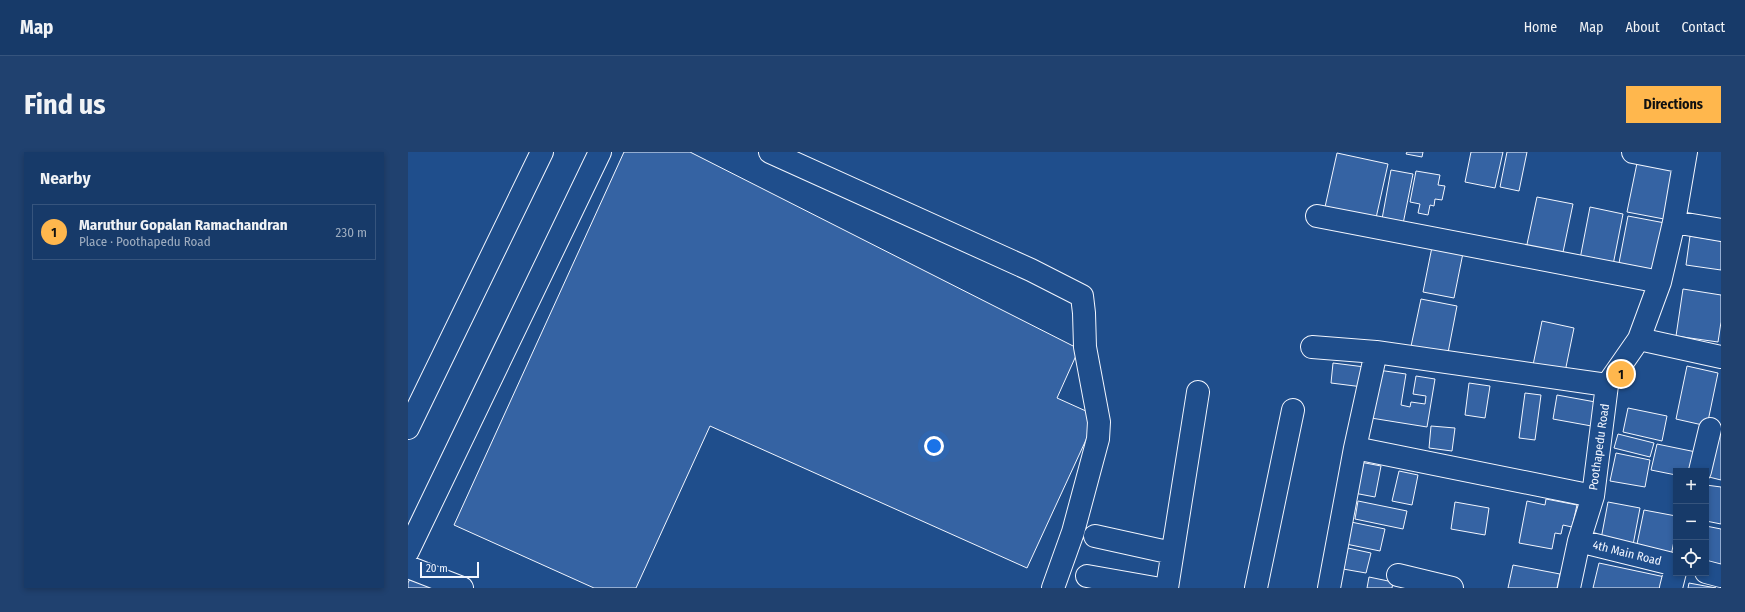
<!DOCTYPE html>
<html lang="en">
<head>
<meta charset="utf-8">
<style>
	body { margin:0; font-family:"Fira Sans Condensed",sans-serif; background:#20416f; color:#f1f3f6 }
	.controls { position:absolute; right:12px; bottom:12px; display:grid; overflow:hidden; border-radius:0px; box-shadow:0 2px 6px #0003 }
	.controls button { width:36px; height:36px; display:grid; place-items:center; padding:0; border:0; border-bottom:1px solid #36547d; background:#173a69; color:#f1f3f6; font:20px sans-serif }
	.scale { position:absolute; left:12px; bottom:10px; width:59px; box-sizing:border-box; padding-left:4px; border:2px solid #f2f6ff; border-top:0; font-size:11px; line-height:14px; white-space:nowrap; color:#f2f6ff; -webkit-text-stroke:3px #1f4e8c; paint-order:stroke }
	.you { position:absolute; left:526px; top:294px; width:14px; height:14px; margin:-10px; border:3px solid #fff; border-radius:50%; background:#1a73e8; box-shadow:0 0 0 6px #1a73e833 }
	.badge { display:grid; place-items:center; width:26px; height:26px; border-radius:50%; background:#ffb74d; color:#111; font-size:13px; font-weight:700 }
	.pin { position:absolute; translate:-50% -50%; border:2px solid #fff; box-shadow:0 1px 4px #0006 }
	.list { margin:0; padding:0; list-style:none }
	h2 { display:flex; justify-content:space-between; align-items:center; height:52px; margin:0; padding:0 16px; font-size:17px }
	h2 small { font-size:13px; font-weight:400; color:#9eadc0 }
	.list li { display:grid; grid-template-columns:26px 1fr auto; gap:12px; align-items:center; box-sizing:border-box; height:56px; margin:0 8px 8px; padding:0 8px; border:1px solid #36547d; border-radius:0px }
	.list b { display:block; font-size:15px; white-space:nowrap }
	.list p { margin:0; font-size:13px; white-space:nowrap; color:#9eadc0 }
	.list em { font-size:13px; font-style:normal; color:#9eadc0 }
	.icon { flex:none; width:22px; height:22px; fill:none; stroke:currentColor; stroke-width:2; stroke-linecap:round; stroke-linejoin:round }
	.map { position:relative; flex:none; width:1313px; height:436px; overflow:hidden; border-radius:0px }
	header { display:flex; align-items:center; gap:24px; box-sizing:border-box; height:56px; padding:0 20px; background:#173a69; border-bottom:1px solid #36547d }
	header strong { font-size:19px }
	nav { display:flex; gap:22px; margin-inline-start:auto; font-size:14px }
	.intro { display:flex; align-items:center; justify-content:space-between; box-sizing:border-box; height:96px; padding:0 24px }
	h1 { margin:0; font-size:28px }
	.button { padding:10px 18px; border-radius:0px; background:#ffb74d; color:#111; font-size:14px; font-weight:700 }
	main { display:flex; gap:24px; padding:0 24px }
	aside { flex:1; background:#173a69; border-radius:0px; box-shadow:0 2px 6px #0003 }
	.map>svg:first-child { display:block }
	.building { fill:#3563a3; stroke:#f2f6ff }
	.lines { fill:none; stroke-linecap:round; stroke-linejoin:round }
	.minor-casing { stroke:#f2f6ff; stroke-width:24 }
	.minor { stroke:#1f4e8c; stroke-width:22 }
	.labels { text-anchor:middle; stroke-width:3; stroke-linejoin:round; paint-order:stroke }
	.street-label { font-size:12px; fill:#f2f6ff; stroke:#1f4e8c }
</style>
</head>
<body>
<header>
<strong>Map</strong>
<nav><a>Home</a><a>Map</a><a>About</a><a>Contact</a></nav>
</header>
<div class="intro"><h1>Find us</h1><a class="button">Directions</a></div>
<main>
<aside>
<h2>Nearby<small></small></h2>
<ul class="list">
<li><span class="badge">1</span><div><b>Maruthur Gopalan Ramachandran</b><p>Place · Poothapedu Road</p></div><em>230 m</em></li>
</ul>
</aside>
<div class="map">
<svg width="1313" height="436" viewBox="0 0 1313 436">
	<rect width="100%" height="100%" fill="#1f4e8c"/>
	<!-- building -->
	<path class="building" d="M216,0H282L671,197L649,246L689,264L619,416L302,274L228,436H186L46,373Z
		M999,0H1015L1014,5L998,2Z
		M1063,0H1095L1087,36L1057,30Z
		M1099,0H1119L1111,39L1092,35Z
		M929,1L980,12L968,66L917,55Z
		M1229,11L1266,18L1256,67L1219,60Z
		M983,18L1005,22L995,72L974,67Z
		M1008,19L1032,23L1030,33L1037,34L1034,48L1027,47L1026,54L1022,53L1020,63L1010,61L1012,52L1002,50Z
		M1129,45L1165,52L1154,105L1118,97Z
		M1182,55L1215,62L1205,113L1172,107Z
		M1220,64L1257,71L1247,118L1211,111Z
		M1282,84L1313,89V118L1278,113Z
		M1025,90L1056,96L1046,146L1015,140Z
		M1275,137L1313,143V170L1310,190L1268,184Z
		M1013,147L1049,154L1039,206L1002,199Z
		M1134,169L1166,176L1157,220L1125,213Z
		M925,211L957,215L955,235L923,231Z
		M1279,214L1310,221L1299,274L1268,267Z
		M970,218L998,222L993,253L1002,255L1003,250L1017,252L1018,244L1005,242L1008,224L1027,227L1019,275L963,266Z
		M1061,231L1082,234L1077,266L1057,263Z
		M1117,241L1133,243L1127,288L1111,286Z
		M1149,243L1193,251L1189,275L1145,267Z
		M1220,256L1259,264L1254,289L1215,280Z
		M1023,274L1047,276L1044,299L1021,296Z
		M1313,276V328L1301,325Z
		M1210,282L1246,291L1242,305L1206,296Z
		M1249,292L1288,300L1285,319H1268V323L1243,318Z
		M1208,301L1242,308L1237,335L1202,329Z
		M952,310L973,314L967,345L946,341Z
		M991,319L1010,323L1004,353L984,349Z
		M1298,333L1313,335V372L1298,369Z
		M1138,347L1169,353L1164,375L1155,373L1153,382L1147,381L1144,397L1111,391L1119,349L1137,353Z
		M950,349L999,359L995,377L947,367Z
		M1047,350L1081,356L1077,383L1043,377Z
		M1200,350L1232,356L1225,393L1193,387Z
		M1236,358L1268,364V379L1263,404L1228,397Z
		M943,370L977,377L972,399L938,392Z
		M1298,374L1313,377V416L1298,413Z
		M940,396L963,401L958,421L935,417Z
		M1191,411L1257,425L1254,436H1185Z
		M1105,413L1152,422L1149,436H1100Z
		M4,422L34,436H0V431Z
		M961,425L985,430L984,436H959Z
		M1281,431L1308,436H1280Z"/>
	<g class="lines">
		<defs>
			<path id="minor" d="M362,0L623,118L674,144L676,161L677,195L691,270L690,287L665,380L645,436
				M1225,0L1276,10
				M909,64L1252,130
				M1266,70L1313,78
				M1231,187L1313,205
				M904,195L968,200L1199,233
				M0,276L134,0
				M947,296L1185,344
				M1292,319L1302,277
				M687,384L764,401
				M1171,389L1268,413
				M0,399L192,0
				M0,415L54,436
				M1298,420L1313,424
				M990,423L1044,436
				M679,424L747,436
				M759,436L790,240
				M848,436L885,258
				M921,436L947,296L968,200
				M1161,436L1171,389L1185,344L1199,233L1231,187L1252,130L1266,70L1278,0
				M1263,436L1268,416"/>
		</defs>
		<!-- minor casing -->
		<use href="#minor" class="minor-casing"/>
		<!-- minor -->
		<use href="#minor" class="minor"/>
	</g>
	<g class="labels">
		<!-- street labels -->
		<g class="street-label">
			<text transform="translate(1191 295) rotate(-82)" y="4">Poothapedu Road</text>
			<text transform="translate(1219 401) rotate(14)" y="4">4th Main Road</text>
		</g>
	</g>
</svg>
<div class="controls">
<button>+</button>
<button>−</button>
<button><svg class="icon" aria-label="locate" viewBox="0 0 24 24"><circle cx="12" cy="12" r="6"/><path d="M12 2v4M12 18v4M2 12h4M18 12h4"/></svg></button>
</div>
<div class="scale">20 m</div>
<div class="you"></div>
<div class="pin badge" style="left:1213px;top:222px">1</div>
</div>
</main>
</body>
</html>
